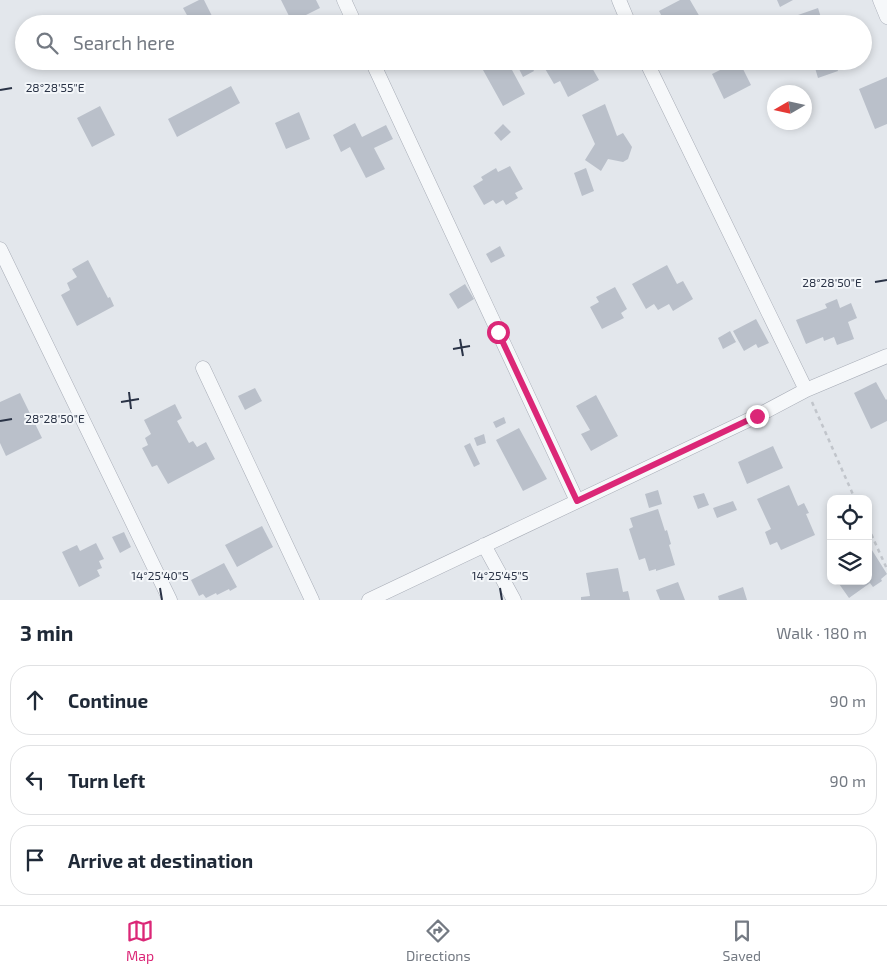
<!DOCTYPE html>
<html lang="en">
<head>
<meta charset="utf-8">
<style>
	body { margin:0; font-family:"Exo 2",sans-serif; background:#f6f6f7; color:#1f2937 }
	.controls { position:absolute; right:15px; bottom:15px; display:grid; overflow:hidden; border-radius:10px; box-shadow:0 2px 8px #0003 }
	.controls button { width:45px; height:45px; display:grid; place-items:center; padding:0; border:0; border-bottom:1px solid #e0e1e3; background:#fff; color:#1f2937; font:25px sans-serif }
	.compass { position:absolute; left:767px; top:85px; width:45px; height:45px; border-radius:50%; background:#fff; box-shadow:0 2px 8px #0003; rotate:261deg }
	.stop { position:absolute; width:15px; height:15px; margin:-11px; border:4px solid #db2777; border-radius:50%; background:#fff }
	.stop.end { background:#db2777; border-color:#fff; box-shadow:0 1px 5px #0008 }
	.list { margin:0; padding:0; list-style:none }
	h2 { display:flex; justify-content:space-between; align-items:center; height:65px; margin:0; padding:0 20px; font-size:21px }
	h2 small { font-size:16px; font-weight:400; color:#747a83 }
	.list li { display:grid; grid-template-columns:32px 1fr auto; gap:15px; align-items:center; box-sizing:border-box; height:70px; margin:0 10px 10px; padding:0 10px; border:1px solid #e0e1e3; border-radius:20px }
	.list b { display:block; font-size:19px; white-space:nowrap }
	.list em { font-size:16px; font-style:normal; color:#747a83 }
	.icon { flex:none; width:28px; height:28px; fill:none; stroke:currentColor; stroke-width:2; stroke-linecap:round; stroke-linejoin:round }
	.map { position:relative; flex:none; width:887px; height:600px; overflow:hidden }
	.search { position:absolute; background:#fff; box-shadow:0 2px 8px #0003; left:15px; right:15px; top:15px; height:55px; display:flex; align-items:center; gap:12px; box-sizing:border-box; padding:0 18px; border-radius:28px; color:#747a83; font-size:19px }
	.sheet { height:305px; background:#fff }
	nav { display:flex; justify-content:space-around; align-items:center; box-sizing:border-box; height:70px; border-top:1px solid #e0e1e3; background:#fff; font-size:14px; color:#747a83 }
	nav a { display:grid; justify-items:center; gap:2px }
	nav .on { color:#db2777 }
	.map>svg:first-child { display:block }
	.building { fill:#bac0ca }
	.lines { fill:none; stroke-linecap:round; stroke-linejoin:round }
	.street-casing { stroke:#a8adb7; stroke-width:15 }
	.path { stroke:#c1c5cb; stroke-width:2.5; stroke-dasharray:4 4; stroke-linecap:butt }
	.street { stroke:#f6f8fa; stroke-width:14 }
	.route { stroke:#db2777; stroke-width:6 }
	.ticks { fill:none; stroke:#2a3346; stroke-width:2 }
	.ticks-label { font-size:12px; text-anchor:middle; fill:#2a3346; stroke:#f3f6f9; stroke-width:4; stroke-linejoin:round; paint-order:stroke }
</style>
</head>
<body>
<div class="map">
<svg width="887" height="600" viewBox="0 0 887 600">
	<rect width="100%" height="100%" fill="#e3e7ec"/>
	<!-- building -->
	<path class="building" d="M199,0H204L216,24H192L183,8Z
		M281,0H316L320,8L292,22Z
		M680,0H690L704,24H666L659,11Z
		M777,0H793L780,7Z
		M818,8L823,24H801L798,15Z
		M56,61H72L59,68Z
		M500,61H511L515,69L512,70L525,94L503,106L483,70Z
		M515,61H529L534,71L523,77Z
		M553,61H580L584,69L591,66L599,80L568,97L560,81L554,84L544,67Z
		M716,61H739L751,85L724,99L712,74L720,70Z
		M813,61H835L838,71L818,78Z
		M887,77V124L875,129L859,89Z
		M231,86L240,103L177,137L168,119Z
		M605,104L617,136L623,133L632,147L628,159L623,162L608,159L601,171L585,160L595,144L582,115Z
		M100,106L115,135L92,147L77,118Z
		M299,112L310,139L286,149L275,123Z
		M355,123L362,137L386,125L393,139L374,148L385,169L366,178L350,147L341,152L333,135Z
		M503,124L511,132L501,141L494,133Z
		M510,166L523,189L515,193L518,198L506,205L503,200L496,204L493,200L484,205L473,186L483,180L481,177L496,168L498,172Z
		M586,168L594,191L582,196L574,173Z
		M500,246L505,256L491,263L486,254Z
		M88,260L108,298L110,297L114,306L77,326L61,295L70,290L67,283L77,277L72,269Z
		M667,265L677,284L683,281L693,299L673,311L669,304L658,310L654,304L646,309L632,284Z
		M465,284L474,299L458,309L449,294Z
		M615,287L627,309L621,313L624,318L602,329L590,307L599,302L596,297Z
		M837,299L840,308L851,303L857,318L848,322L854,339L837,345L834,337L824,341L823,337L806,344L796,320L827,308L825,304Z
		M756,319L769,343L758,348L756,344L744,351L733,331Z
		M730,331L736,342L723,349L718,338Z
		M876,382L886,400L887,399V421L871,429L854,393Z
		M255,388L262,401L245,410L238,396Z
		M20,393L42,438L6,456L0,443V402Z
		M596,395L618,436L591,451L581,434L590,430L576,406Z
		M175,404L182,418L177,421L189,443L193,441L197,447L206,442L215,459L168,484L157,465L152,467L142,448L148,445L145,438L151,434L144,420Z
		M504,417L506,423L496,428L493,422Z
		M519,428L547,479L523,491L496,440Z
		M484,434L486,443L477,446L474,438Z
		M470,443L480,464L474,467L464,446Z
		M773,446L783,468L747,484L738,462Z
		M789,485L798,506L804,503L809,513L806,514L815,535L781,550L777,542L770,545L765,532L771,529L757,499Z
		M658,490L662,504L649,508L645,494Z
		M704,493L709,505L698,509L693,496Z
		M733,501L737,510L717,518L713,508Z
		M658,509L665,531L667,530L671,544L669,545L675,565L656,571V569L649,571L645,558L639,560L629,529L633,527L630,518Z
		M262,526L273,547L237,567L225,545Z
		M124,532L131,547L120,553L112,537Z
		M96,543L104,559L99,561L102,568L97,570L100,576L79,587L62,552L77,545L80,551Z
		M870,547L887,574L881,579L882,581L873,587L870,583L849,598L837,581H868V548Z
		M224,563L237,587L230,591L229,589L217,595L216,593L206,598L203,594L199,596L191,580Z
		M618,568L623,592L628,591L630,600H581V597L590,596L586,573Z
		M678,582L685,600H660L656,590Z
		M743,587L747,600H719L718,596Z"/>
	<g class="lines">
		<defs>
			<path id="street" d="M344,0L355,24
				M619,0L629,24
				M880,0L887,17
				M372,61L577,501
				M646,61L806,390
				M0,249L170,600
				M203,368L312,600
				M484,545L514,600
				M369,600L757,416L806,390L887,356"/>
		</defs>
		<!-- street casing -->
		<use href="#street" class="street-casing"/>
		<!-- path -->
		<path class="path" d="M812,402L855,499
			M868,527L887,569"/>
		<!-- street -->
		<use href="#street" class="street"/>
	</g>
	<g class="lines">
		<!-- route -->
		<path class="route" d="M498,332L577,501L757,416"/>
	</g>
	<!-- ticks -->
	<path class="ticks" d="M0,90L12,88M875,282L887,280M460,339L463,356M453,349L470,346M129,392L131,409M121,402L139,399M0,421L12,419M160,588L162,600M500,588L502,600"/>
	<g class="ticks-label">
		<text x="55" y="92">28°28'55"E</text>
		<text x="832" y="287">28°28'50"E</text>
		<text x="55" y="423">28°28'50"E</text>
		<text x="160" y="580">14°25'40"S</text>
		<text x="500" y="580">14°25'45"S</text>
	</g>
</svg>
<div class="controls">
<button><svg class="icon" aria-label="locate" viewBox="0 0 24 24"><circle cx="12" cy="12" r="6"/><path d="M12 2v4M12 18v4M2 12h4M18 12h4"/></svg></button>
<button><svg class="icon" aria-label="layers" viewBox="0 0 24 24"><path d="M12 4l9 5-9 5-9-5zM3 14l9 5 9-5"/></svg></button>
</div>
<svg class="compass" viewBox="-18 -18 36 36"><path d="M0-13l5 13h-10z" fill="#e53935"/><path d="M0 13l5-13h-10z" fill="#747a83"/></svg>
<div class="stop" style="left:498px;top:332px"></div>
<div class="stop end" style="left:757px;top:416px"></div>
<div class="search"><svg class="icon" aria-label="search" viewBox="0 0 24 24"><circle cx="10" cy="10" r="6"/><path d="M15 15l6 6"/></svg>Search here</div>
</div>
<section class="sheet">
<h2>3 min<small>Walk · 180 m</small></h2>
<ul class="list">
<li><svg class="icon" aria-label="ahead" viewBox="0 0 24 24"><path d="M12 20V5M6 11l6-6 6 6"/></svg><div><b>Continue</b></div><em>90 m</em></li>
<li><svg class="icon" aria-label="left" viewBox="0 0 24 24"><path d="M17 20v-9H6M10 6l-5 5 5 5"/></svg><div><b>Turn left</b></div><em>90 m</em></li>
<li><svg class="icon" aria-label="arrive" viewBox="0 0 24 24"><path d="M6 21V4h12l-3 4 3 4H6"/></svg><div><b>Arrive at destination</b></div></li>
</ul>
</section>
<nav>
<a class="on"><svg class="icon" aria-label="map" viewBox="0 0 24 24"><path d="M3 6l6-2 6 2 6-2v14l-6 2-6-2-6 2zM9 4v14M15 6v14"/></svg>Map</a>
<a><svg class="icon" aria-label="directions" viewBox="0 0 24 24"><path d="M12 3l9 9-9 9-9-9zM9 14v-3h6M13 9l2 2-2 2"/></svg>Directions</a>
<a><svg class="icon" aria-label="saved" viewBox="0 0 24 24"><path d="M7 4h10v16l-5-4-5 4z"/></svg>Saved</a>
</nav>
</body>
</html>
